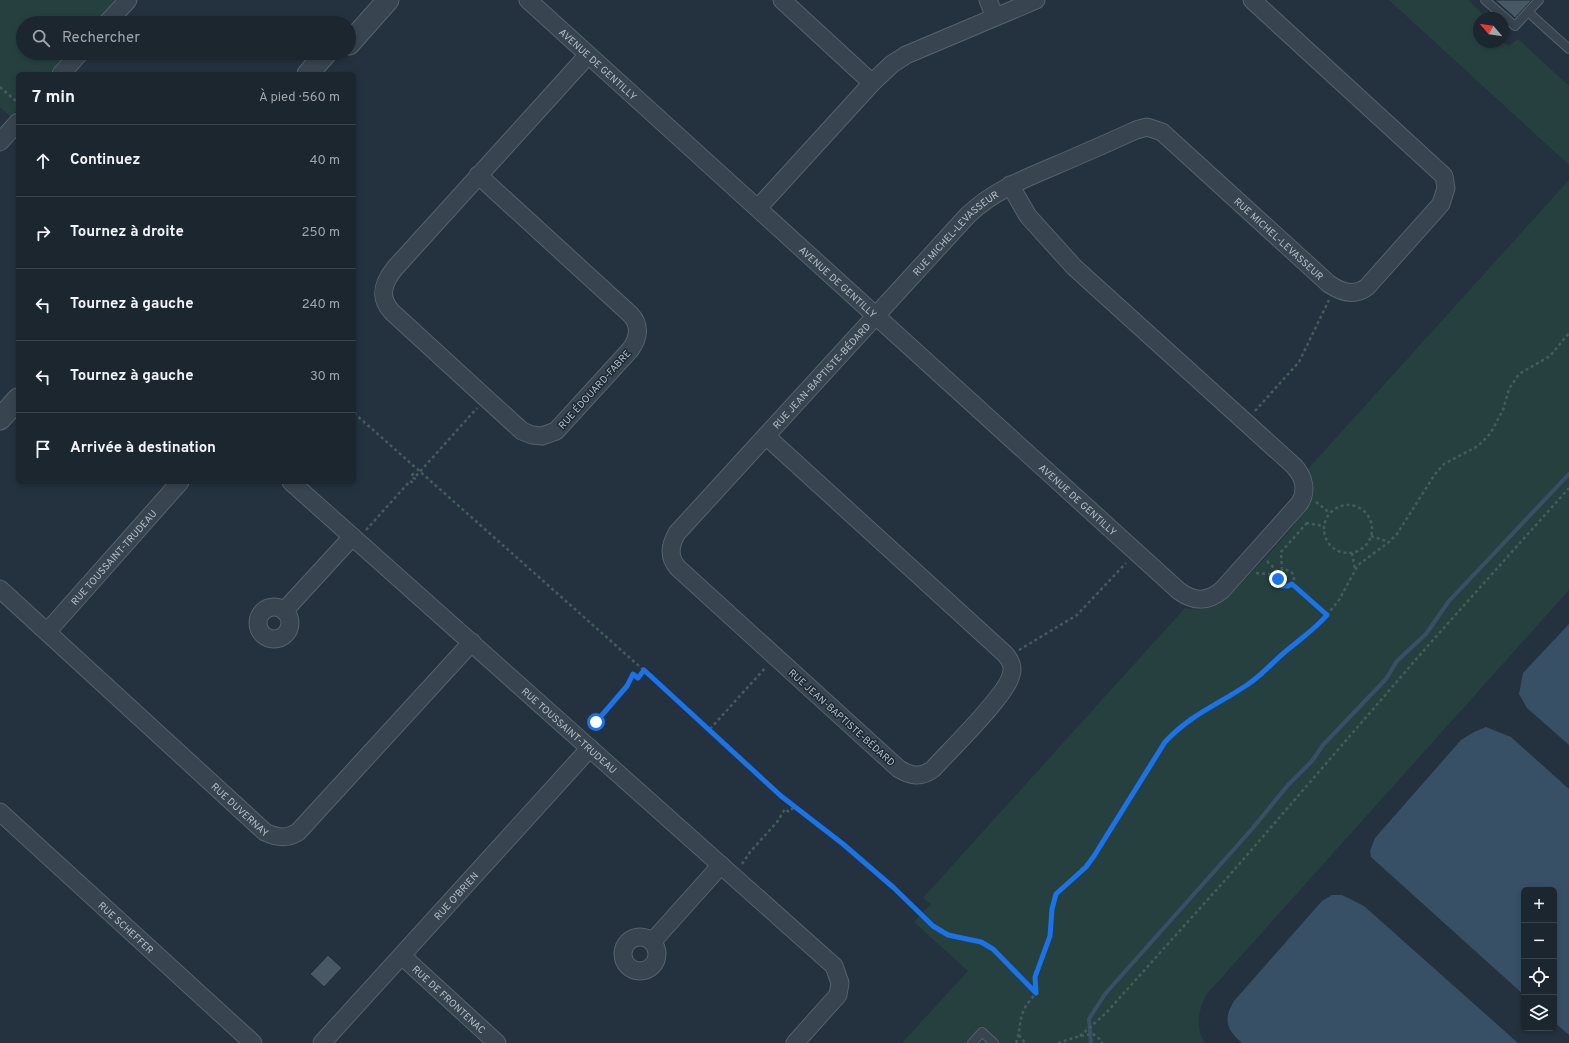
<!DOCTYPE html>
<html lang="fr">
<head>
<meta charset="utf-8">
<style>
	body { margin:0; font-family:Overpass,sans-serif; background:#242e37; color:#f1f3f6 }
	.controls { position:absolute; right:12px; bottom:12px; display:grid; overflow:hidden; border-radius:6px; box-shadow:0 2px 6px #0003 }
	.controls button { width:36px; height:36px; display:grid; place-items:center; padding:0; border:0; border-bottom:1px solid #39434b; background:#1b262f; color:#f1f3f6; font:20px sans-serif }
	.compass { position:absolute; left:1473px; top:12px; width:36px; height:36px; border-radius:50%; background:#1b262f; box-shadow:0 2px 6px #0003; rotate:299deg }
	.stop { position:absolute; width:12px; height:12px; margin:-9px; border:3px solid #1a73e8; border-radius:50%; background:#fff }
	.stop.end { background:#1a73e8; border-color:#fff; box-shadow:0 1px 4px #0008 }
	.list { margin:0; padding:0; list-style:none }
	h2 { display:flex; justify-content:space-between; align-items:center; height:52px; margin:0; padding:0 16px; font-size:17px }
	h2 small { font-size:13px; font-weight:400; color:#a0a5aa }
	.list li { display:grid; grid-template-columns:26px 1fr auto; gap:12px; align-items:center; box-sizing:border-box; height:72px; padding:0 16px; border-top:1px solid #39434b }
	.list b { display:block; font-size:15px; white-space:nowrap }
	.list em { font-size:13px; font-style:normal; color:#a0a5aa }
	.icon { flex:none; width:22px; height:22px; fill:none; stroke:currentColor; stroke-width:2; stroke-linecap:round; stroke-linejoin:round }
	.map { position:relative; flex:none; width:1569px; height:1043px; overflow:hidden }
	.search { position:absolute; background:#1b262f; box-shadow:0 2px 6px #0003; left:16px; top:16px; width:340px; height:44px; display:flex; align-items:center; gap:10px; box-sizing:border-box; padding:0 14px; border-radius:22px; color:#a0a5aa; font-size:15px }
	.panel { position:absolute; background:#1b262f; box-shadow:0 2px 6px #0003; left:16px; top:72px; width:340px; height:412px; border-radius:6px }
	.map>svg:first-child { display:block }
	.green { fill:#264040 }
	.water { fill:#385066 }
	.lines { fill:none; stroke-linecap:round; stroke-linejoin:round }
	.stream { stroke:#385066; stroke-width:4 }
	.building { fill:#485865; stroke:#1f2b36 }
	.service-casing { stroke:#56626d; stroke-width:10 }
	.minor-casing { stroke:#56626d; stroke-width:19 }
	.tertiary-casing { stroke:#56626d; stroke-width:23 }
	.path { stroke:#445c5c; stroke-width:2.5; stroke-dasharray:3 3; stroke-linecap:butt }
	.service { stroke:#38444f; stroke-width:8 }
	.minor { stroke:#38444f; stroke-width:17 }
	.tertiary { stroke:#38444f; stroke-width:21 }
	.route { stroke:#1a73e8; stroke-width:5 }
	.labels { text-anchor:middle; stroke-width:3; stroke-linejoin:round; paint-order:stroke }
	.street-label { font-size:10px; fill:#b5bfca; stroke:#1d2934 }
</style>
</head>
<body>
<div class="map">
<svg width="1569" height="1043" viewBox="0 0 1569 1043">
	<rect width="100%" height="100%" fill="#24323f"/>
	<!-- green -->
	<path class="green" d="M0,0H115L95,23H23V53H68L49,74H18V108L11,117L0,107Z
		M1389,0H1468L1483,14L1486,11L1495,18H1479V42H1503L1509,46L1518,39L1569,86V165Z
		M1569,180V590L1206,995C1198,1011 1195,1028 1205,1043H902L968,971L914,922L931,904L923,898L1185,608C1196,610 1205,610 1215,606C1232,597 1307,515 1312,498C1316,488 1313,478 1308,469Z"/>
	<!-- water -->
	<path class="water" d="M1569,624V745L1527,708L1519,694L1523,673Z
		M1486,727L1511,737L1569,789V1035L1554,1022V890H1524V995L1371,857L1370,851L1375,838L1461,740L1474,732Z
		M1332,895H1342L1364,906L1518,1043H1242C1226,1029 1223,1019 1234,1001L1322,901Z"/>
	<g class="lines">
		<!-- stream -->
		<path class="stream" d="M1091,1043L1089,1019L1105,994L1252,829L1288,785L1312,761L1323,745L1386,679L1397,661L1426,634L1449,601L1569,474"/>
	</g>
	<!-- building -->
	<path class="building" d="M1495,0H1532L1515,18Z
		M328,955L342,968L324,987L310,974Z"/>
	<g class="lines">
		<defs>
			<path id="service" d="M1485,0L1515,26L1539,0
				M1528,12L1569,49
				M972,1043L982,1032L994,1043"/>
			<g id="minor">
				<path id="s1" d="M528,0L1179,591C1194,602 1208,602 1222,590L1299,504C1308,491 1304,477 1294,466L1074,267L1028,216L1010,185"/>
				<path d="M782,0L872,83"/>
				<path d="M988,0L995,17"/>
				<path d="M107,23L128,0"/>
				<path d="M61,74L80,53"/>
				<path d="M0,142L18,122"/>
				<path d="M478,175L630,314C641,325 639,338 630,350L556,431L542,436L532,435L522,431L392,312C378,297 383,283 395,268L588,55"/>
				<path d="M758,208L872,83L892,64L906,55L1036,0"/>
				<path id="s2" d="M766,436L1004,653C1010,659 1014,667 1011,675C1007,695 949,751 933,769C921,778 911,776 899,769L678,568C668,557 670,545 677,533L968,215C992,192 1021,180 1052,167C1080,155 1108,143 1136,130L1147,127L1162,132L1329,284C1341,292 1354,297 1367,287L1441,204L1446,188L1444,176L1252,0"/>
				<path id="s3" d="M291,482L834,966L840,983L838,995L795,1043"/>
				<path id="s4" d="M0,589L265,832C277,838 287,839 298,832L472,642"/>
				<circle cx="274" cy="623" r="16"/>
				<path d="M284,611L352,537"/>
				<path id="s5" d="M47,632L180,482"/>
				<path id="s6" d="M0,812L253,1043"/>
				<circle cx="640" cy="954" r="17"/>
				<path d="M652,942L721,865"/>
				<path id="s7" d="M402,956L497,1043"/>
				<path id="s8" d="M322,1043L590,748"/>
			</g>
			<path id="tertiary" d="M349,44L388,0
				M308,74L326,53
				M0,419L18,399"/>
		</defs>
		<!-- service casing -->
		<use href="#service" class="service-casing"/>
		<!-- minor casing -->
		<use href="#minor" class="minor-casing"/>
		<!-- tertiary casing -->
		<use href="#tertiary" class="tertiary-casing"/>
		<!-- path -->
		<path class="path" d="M0,87L18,103
			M1255,411L1299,362L1329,300
			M354,413L710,729L781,795L843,844L894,887L933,926L948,935L981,942L993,949L1036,993
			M1316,502L1330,513
			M1324 529a24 24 0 1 1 48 0a24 24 0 1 1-48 0Z
			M1306,523L1324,526
			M366,530L410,481L412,482L415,479L411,476L413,474L416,476L477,408
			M1371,536L1389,542
			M1352,553L1355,569
			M1267,561L1279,573
			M1278 578a8 8 0 1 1 16 0a8 8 0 1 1-16 0Z
			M1282,570L1281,552L1307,523
			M1256,573L1278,575
			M1292,584L1327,615
			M1019,650L1077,615L1126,563
			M589,728L627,687L633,674L638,678L644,670
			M710,729L766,667
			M742,864L750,852L777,822L785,809L789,812L794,807
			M1019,1035L1025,1043
			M1080,1036L1106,1013L1228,877L1425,649L1569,488
			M1016,1043C1020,1033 1019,1022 1023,1012C1025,1005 1032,999 1036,993L1035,977L1050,936L1052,909L1057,894L1094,856L1165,742L1179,727L1192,717L1261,676L1290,647L1317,627L1339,600L1358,565L1389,542L1397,534L1435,474L1444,464L1478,446L1490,434L1503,410L1509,389L1519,374L1550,356L1569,333
			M1058,1043L1080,1036L1093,1034L1101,1040L1102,1043"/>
		<!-- service -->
		<use href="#service" class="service"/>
		<!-- minor -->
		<use href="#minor" class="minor"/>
		<!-- tertiary -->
		<use href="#tertiary" class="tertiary"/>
	</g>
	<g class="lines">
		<!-- route -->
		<path class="route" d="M596,722L627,686L633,674L638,678L644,670L781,796L843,844L894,888L933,926L948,935L981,942L993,949L1036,993L1035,977L1050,936L1052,909L1056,894L1086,867L1094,856L1165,742C1190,715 1217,705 1247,685C1264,674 1275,659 1291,647C1304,636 1316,628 1327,615L1292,584L1288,586H1282L1278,579"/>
	</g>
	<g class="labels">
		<!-- street labels -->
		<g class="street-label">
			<text dy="4" stroke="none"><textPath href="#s1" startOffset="95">AVENUE DE GENTILLY</textPath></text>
			<text dy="4" stroke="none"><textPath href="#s2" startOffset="1252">RUE MICHEL-LEVASSEUR</textPath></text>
			<text dy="4" stroke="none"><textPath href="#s2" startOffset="1648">RUE MICHEL-LEVASSEUR</textPath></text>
			<text dy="4" stroke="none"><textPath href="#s1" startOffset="419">AVENUE DE GENTILLY</textPath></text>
			<text dy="4" stroke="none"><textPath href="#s2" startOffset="1056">RUE JEAN-BAPTISTE-BÉDARD</textPath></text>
			<text transform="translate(594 389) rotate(-48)" y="4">RUE ÉDOUARD-FABRE</text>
			<text dy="4" stroke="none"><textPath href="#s1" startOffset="743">AVENUE DE GENTILLY</textPath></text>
			<text dy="4" stroke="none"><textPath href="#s5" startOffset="100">RUE TOUSSAINT-TRUDEAU</textPath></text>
			<text transform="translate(842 717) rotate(42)" y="4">RUE JEAN-BAPTISTE-BÉDARD</text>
			<text dy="4" stroke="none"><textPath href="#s3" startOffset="373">RUE TOUSSAINT-TRUDEAU</textPath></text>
			<text dy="4" stroke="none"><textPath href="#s4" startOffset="326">RUE DUVERNAY</textPath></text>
			<text dy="4" stroke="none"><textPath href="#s8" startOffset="199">RUE O'BRIEN</textPath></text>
			<text dy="4" stroke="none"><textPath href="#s6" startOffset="171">RUE SCHEFFER</textPath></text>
			<text dy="4" stroke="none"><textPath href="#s7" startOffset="64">RUE DE FRONTENAC</textPath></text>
		</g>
	</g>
</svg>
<div class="controls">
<button>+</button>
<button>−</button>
<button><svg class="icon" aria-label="locate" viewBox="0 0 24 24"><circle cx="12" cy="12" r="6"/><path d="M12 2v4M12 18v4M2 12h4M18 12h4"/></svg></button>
<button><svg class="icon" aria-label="layers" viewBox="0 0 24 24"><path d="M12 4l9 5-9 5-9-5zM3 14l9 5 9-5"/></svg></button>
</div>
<svg class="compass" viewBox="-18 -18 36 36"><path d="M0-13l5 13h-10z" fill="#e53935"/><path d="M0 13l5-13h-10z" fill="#a0a5aa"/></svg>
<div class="stop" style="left:596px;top:722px"></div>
<div class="stop end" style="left:1278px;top:579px"></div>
<div class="search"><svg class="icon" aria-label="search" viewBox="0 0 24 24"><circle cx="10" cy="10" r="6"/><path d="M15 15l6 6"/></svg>Rechercher</div>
<section class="panel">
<h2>7 min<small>À pied · 560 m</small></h2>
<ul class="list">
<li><svg class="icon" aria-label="ahead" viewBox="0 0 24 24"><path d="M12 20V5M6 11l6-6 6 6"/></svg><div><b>Continuez</b></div><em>40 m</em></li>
<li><svg class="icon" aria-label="right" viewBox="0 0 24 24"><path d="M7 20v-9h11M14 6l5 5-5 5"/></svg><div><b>Tournez à droite</b></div><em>250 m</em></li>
<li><svg class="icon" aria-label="left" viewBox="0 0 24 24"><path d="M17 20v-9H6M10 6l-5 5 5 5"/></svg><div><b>Tournez à gauche</b></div><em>240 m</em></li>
<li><svg class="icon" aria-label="left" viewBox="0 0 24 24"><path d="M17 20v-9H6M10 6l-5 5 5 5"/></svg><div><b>Tournez à gauche</b></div><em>30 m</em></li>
<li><svg class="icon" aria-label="arrive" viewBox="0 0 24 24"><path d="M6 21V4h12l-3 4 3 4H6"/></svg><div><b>Arrivée à destination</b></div></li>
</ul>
</section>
</div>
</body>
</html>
